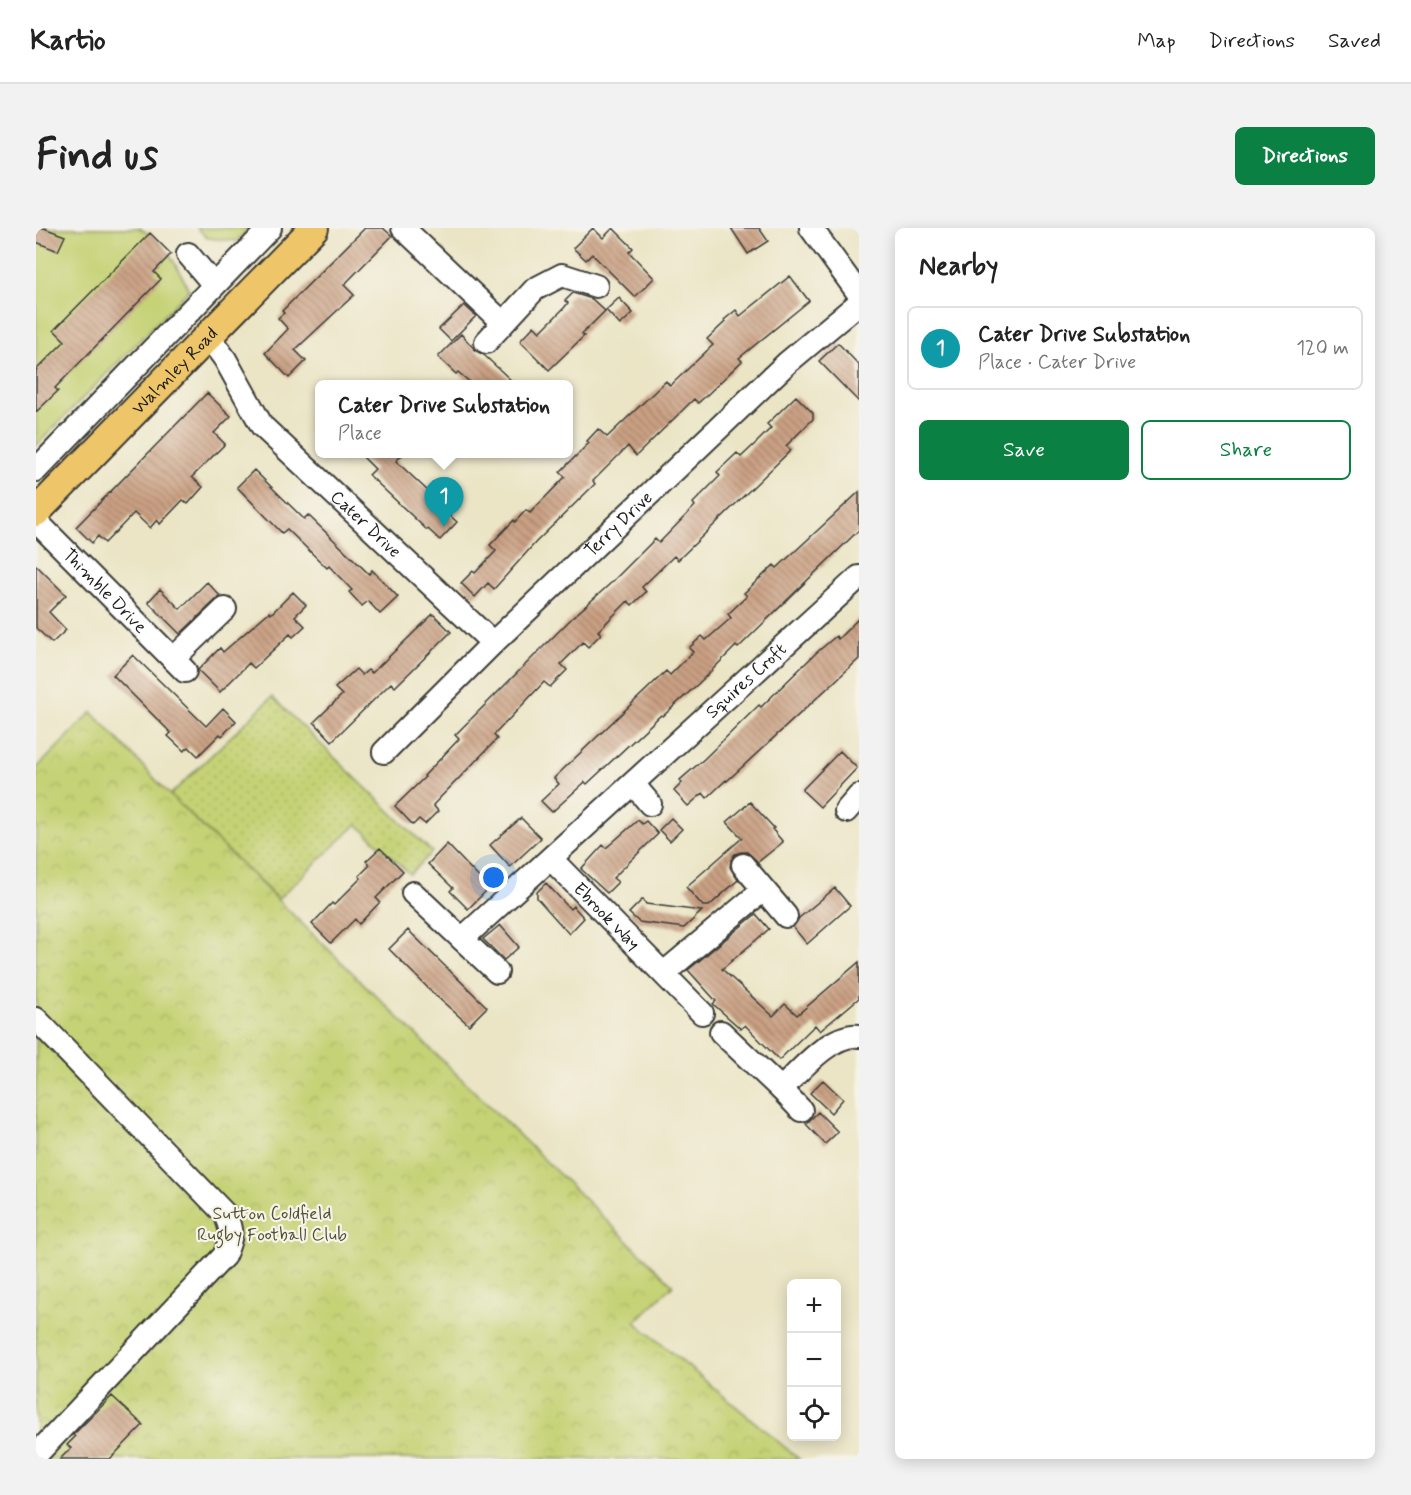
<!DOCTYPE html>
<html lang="en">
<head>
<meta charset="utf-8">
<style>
	body { margin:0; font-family:Mynerve,sans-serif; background:#f2f2f2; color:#222 }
	.controls { position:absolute; right:18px; bottom:18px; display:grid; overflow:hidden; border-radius:9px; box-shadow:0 3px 15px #0003 }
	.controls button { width:54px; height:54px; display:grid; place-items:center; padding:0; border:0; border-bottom:2px solid #e0e0e0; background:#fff; color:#222; font:30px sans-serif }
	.you { position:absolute; left:458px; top:650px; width:21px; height:21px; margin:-15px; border:4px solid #fff; border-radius:50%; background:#1a73e8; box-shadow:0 0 0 9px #1a73e833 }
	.badge { display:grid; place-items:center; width:39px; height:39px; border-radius:50%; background:#0b8043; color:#fff; font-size:20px; font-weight:700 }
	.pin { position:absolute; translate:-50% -50px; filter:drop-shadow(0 2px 3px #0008) }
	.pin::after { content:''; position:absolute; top:32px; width:21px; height:18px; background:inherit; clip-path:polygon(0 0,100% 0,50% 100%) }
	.popup { position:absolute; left:279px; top:152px; width:258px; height:78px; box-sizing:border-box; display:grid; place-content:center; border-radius:9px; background:#fff; filter:drop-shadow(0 2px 4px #0005); font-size:20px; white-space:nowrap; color:#767676 }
	.popup b { font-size:22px; color:#222 }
	.popup::after { content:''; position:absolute; left:50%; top:100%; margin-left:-12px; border:12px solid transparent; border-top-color:#fff }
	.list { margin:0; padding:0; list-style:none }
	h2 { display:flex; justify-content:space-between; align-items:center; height:78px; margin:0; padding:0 24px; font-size:26px }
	h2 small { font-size:20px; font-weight:400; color:#767676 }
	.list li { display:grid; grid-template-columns:39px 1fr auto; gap:18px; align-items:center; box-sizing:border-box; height:84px; margin:0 12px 12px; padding:0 12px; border:2px solid #e0e0e0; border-radius:9px }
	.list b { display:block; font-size:22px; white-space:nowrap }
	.list p { margin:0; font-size:20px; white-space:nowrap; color:#767676 }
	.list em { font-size:20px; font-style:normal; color:#767676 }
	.actions { display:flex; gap:12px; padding:18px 24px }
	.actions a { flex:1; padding:14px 0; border:2px solid #0b8043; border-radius:9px; text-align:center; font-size:21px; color:#0b8043 }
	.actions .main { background:#0b8043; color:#fff }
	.icon { flex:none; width:33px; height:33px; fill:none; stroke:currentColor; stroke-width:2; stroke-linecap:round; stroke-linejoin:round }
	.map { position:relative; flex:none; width:823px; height:1231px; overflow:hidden; border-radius:9px }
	header { display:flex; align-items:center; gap:36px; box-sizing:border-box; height:84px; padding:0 30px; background:#fff; border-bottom:2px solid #e0e0e0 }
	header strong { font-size:28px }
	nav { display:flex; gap:33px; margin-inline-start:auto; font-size:21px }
	.intro { display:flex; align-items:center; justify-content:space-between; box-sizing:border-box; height:144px; padding:0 36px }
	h1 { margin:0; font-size:42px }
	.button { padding:15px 27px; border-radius:9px; background:#0b8043; color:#fff; font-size:21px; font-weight:700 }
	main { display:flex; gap:36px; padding:0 36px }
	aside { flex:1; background:#fff; border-radius:9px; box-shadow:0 3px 15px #0003 }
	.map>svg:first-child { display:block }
	.grass { fill:url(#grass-dots); stroke:#707748; stroke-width:1.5 }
	.park { fill:url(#park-crowns); stroke:#707748; stroke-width:1.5 }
	.garden { fill:#c5d274; stroke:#707748; stroke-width:1.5 }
	.building { fill:url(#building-back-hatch) }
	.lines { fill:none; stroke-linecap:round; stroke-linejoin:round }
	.minor-casing { stroke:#3b3a36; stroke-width:26 }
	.major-casing { stroke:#3b3a36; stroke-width:32 }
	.minor { stroke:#fff; stroke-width:22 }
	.major { stroke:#eec569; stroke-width:28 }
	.labels { text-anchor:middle; stroke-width:4.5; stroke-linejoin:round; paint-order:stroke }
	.street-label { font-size:18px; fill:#1c1c1c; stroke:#f7f3e8 }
	.park-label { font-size:18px; fill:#4f5336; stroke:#f7f3e8 }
</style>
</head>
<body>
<header>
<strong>Kartio</strong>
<nav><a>Map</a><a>Directions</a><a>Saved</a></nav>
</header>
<div class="intro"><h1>Find us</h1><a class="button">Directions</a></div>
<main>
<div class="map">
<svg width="823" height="1231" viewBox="0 0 823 1231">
	<defs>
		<pattern id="grass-dots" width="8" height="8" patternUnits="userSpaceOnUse" patternTransform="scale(1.5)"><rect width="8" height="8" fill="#c5d274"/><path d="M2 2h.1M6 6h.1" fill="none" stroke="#a9b464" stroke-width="1.8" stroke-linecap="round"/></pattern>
		<pattern id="park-crowns" width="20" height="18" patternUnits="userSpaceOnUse" patternTransform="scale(1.5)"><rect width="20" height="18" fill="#c5d274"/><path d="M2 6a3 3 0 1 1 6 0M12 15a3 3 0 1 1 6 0" fill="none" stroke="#a9b464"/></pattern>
		<pattern id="building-back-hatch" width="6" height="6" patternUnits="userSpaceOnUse" patternTransform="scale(1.5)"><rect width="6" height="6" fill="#caa083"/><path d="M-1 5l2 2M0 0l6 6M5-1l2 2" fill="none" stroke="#a3826a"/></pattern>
	</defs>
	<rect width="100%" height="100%" fill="#f7f3e8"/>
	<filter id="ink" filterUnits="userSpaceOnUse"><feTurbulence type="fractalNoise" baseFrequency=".0167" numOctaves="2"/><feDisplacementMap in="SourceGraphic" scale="12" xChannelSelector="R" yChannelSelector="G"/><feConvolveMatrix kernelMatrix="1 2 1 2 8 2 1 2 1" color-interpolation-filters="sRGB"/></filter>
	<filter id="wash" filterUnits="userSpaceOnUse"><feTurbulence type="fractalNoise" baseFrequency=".008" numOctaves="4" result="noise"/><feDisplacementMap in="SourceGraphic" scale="24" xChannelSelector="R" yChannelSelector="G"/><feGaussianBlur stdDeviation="1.35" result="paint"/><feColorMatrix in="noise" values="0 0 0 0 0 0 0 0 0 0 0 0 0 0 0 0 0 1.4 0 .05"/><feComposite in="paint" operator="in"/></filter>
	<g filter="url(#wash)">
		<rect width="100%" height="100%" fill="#ebe5c6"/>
		<!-- grass -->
		<path class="grass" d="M236,469L396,624L374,646L321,596L242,671L134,567Z"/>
		<!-- park -->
		<path class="park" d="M56,484L134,567L637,1057L599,1094L763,1231H0V541Z"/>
		<!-- garden -->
		<path class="garden" d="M0,0H103C130,14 140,36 153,62L0,218Z
			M161,0H213L201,13L171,10Z"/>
		<g id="blocks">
			<!-- building -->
			<path class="building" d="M0,0H8L29,8L22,23L0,14Z
				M329,0H347L356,8L308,57L318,67L259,122L270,133L253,150L229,125L252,101L242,90L248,85L246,83Z
				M557,0L567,10L577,0L597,20L593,24L618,50L599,69L556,26L550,32L537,20Z
				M695,0H723L732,13L712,26Z
				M114,5L135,26L118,44L125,51L19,160L22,163L0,184V142L29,113L18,102Z
				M754,48L773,73L703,130L706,133L671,167L662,175L658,171L600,228L592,218L557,253L559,256L500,314L458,361L452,355L439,369L425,355L437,343L439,345L460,323L454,317L478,292L479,294L490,282L494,285L529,249L524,244L553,215L551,213L562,201L571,209L630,153L634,158L677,117L671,111L689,94L688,92L700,82L704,88Z
				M537,65L556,71L569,83L546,106L548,108L513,142L484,113L498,98L504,104L528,80L532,75L529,73Z
				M583,70L597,85L584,97L570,82Z
				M428,77L440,88L415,113L403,101Z
				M425,106L440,123L448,127L479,156H436L422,144L420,146L402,129Z
				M802,115L823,137V174L783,133Z
				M171,165L195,188L178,205L189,216L156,249L167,259L152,276L147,272L124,296L121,292L114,300L98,285L69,315L62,308L56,315L40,299Z
				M760,168L777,185V191L750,218L755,222L642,332L638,328L606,359L610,364L596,377L592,373L562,403L565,406L552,419L547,414L525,436L531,442L514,459L508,454L458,507L461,511L397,577L402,583L389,596L383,591L377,597L359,578L389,549L388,548L423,511L419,507L535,391L575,355L619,311L623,315L659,278L657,275L684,248L681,244L701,225L705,229L721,214L735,200L731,196Z
				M323,225H368L360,233L411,281L409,283L421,294L404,312L392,301L391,302L333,247L339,241Z
				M218,242L268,291L272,287L333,346L336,342L362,369L344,386L332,373L326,378L313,364L316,362L293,338L291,340L251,301L246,305L201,259Z
				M823,264V302L702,420L700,418L662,456L627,488L625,487L551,556L549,554L516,584L505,573L523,556L518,550L630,443L634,447L657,424L653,420L666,408L670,412L695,390L692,386L711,368L708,365L738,337L741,340Z
				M0,337L30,367L13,384L30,402L16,415L0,400Z
				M171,354L184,368L144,406L112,374L124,361L144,381Z
				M257,364L270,377L259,388L269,398L257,409L254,406L218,440L213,435L184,464L162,442L184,420L187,424L233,384L235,386Z
				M397,386L415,404L359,459L355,455L296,513L278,494L306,467L299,460L320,441L326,447L332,442L336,445Z
				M823,390V431L691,553L690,552L671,570L667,565L652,578L638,563L646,555L644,552L668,531L723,477L725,479L780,425L800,408L802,411Z
				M97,427L170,498L187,480L200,493L186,508L184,506L162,528L153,519L148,523L132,508L135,505L77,447Z
				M804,523L821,540L784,579L766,562Z
				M714,574L738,600L736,601L747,614L722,634L711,624H705L699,626L695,632L694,639L702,652L673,678H667L650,659L706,610L691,594Z
				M485,590L505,610L474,639L454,617Z
				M635,590L646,601L634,613L623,602Z
				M602,592L606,596L610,593L622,606L577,650L582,654L571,665L545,641L567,617L570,620Z
				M411,616L453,660L432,681L414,663L417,660L392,636Z
				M344,620L367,643L340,670L344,674L323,696L319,691L295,715L276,696L296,675L298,677L325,650L323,648L334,637L330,633Z
				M510,655L534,681L537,678L548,690L533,706L501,670V664Z
				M799,660L814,678L771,716L757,699L763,690Z
				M607,671L610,676L666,683L648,700L603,694L593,685Z
				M720,686L733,701L686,741L737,788L749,776L761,787L823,734V770L784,803L779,797L743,832L709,797L705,801L677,776L680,773L652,742Z
				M464,697L483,719L468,732L447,711Z
				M372,702L451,779L433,797L399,767L353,721Z
				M787,852L807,871L795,885L774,865Z
				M782,884L802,904L789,916L770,896Z
				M76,1168L107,1197L74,1231H24L35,1220L31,1217L39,1209L37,1207Z"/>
		</g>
	</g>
	<g filter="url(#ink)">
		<use href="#blocks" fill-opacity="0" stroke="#3b3a36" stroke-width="1.5"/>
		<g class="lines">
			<defs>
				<g id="minor">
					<path d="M367,0L467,95"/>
					<path d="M775,0L823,66"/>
					<path d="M152,26L178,57"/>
					<path id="s1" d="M172,108L189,131L226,198L457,415"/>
					<path d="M450,114L499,61L526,47L560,58"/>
					<path d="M0,242L234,0"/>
					<path id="s2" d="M0,293L149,443"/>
					<path d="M137,431L189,381"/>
					<path id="s3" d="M348,524L457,415L751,135L823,75"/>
					<path d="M598,557L614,576"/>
					<path d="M810,583L823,568"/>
					<path id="s4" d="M515,631L666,785"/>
					<path d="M707,637L750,688"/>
					<path d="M377,665L461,744"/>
					<path id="s5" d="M426,711L823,349"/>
					<path d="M628,745L727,662"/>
					<path d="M0,791L189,986C197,1004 196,1010 188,1028L0,1227"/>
					<path d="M685,804L745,861L765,882"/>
					<path d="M745,861C764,843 795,805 823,808"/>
				</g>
				<g id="major">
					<path id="s6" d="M0,284L278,0"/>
				</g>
			</defs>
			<!-- minor casing -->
			<use href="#minor" class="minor-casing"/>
			<!-- major casing -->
			<use href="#major" class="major-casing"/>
			<!-- minor -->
			<use href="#minor" class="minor"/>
			<!-- major -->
			<use href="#major" class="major"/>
		</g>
	</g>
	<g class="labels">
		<!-- street labels -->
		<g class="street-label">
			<text dy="6" stroke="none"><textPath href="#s6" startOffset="198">Walmley Road</textPath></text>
			<text dy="6" stroke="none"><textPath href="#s1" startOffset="248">Cater Drive</textPath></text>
			<text dy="6" stroke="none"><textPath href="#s3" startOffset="327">Terry Drive</textPath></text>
			<text dy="6" stroke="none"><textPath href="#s2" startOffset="98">Thimble Drive</textPath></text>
			<text dy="6" stroke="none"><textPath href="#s5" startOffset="384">Squires Croft</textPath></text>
			<text dy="6" stroke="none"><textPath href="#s4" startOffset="80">Ebrook Way</textPath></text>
		</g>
		<!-- park labels -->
		<g class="park-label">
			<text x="236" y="991">Sutton Coldfield<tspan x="236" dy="21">Rugby Football Club</tspan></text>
		</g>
	</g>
</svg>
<div class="controls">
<button>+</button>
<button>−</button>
<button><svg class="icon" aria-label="locate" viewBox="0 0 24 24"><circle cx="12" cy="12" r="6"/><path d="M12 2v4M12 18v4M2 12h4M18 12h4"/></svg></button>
</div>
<div class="you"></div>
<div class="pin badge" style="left:408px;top:299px;background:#0f9aa8">1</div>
<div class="popup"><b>Cater Drive Substation</b>Place</div>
</div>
<aside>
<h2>Nearby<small></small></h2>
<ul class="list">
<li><span class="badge" style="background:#0f9aa8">1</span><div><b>Cater Drive Substation</b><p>Place · Cater Drive</p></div><em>120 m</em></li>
</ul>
<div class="actions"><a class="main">Save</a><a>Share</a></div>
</aside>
</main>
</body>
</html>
